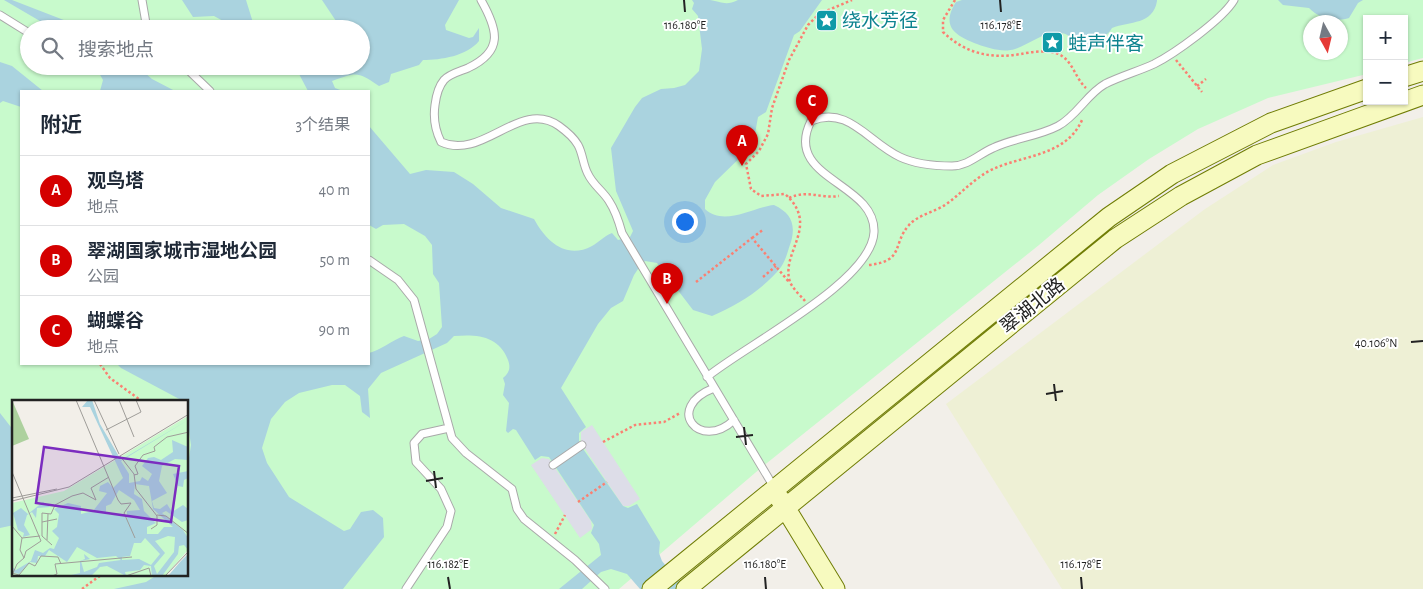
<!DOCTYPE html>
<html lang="zh">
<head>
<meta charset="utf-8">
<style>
	body { margin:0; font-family:"Alegreya Sans","Noto Sans SC",sans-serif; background:#f6f6f7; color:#1f2937 }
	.controls { position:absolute; right:15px; top:15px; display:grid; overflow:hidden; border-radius:0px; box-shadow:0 1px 4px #0004 }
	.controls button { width:45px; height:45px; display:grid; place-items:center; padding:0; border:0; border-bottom:1px solid #e0e1e3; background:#fff; color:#1f2937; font:25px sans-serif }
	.compass { position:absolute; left:1303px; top:15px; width:45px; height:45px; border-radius:50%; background:#fff; box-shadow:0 1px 4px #0004; rotate:172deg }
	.you { position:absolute; left:684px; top:221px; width:18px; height:18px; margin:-12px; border:4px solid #fff; border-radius:50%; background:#1a73e8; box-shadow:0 0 0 8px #1a73e833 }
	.badge { display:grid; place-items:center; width:32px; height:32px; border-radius:50%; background:#d40000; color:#fff; font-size:16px; font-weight:700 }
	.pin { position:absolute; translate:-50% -41px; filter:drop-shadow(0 1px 2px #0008) }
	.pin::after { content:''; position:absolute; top:26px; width:18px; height:15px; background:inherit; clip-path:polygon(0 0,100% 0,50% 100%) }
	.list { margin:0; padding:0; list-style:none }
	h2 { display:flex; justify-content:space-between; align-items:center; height:65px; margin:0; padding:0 20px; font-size:21px }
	h2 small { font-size:16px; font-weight:400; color:#747a83 }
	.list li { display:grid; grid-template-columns:32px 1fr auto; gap:15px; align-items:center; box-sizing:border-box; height:70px; padding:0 20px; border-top:1px solid #e0e1e3 }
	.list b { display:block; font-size:19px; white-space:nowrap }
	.list p { margin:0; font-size:16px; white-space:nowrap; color:#747a83 }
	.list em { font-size:16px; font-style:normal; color:#747a83 }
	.icon { flex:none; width:28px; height:28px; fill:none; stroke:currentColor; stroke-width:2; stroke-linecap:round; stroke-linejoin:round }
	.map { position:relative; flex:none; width:1423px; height:589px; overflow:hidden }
	.search { position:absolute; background:#fff; box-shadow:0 1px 4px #0004; left:20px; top:20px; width:350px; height:55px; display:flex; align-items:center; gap:12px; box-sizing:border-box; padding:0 18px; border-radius:28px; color:#747a83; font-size:19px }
	.panel { position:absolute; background:#fff; box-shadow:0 1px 4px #0004; left:20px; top:90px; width:350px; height:275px; border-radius:0px }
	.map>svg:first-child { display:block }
	.farmland { fill:#eef0d5 }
	.park { fill:#c8facc; fill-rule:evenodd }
	.plaza { fill:#dddde8 }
	.water { fill:#aad3df }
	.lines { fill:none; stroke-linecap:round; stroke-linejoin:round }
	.lane-casing { stroke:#a9a9a9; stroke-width:9 }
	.secondary-casing { stroke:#707d05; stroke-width:21 }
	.path { stroke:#fa8072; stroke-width:2.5; stroke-dasharray:2.5 2.5; stroke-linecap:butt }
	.lane { stroke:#fff; stroke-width:7 }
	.secondary { stroke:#f7fabf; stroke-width:19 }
	.ticks { fill:none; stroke:#222; stroke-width:2 }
	.labels { text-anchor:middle; stroke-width:4; stroke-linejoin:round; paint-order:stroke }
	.culture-label { font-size:19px; fill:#0d838f; stroke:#fff; text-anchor:start }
	.street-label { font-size:19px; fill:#222; stroke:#fff }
	.inset-road { fill:none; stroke:#9f9d99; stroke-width:1 }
	.view { fill:#7b2cbf; fill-opacity:0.15; stroke:#7b2cbf; stroke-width:2.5 }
	.inset-edge { fill:none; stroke:#222; stroke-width:2.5 }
	.ticks-label { font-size:12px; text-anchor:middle; fill:#222; stroke:#fff; stroke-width:4; stroke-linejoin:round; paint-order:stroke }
</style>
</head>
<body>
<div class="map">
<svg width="1423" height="589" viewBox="0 0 1423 589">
	<rect width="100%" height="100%" fill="#f2efe9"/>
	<!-- farmland -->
	<path class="farmland" d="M1423,117V589H1062L946,404L1205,209L1273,165L1336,142Z"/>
	<!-- park -->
	<path class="park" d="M0,0H1423V58L1404,63V19H1367V74L1268,98L1198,129L1149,159L1098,195L1039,245L762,467L619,589H0ZM1310,22H1340V52H1310ZM29,29H361V66H29ZM21,91H369V364H21ZM14,402H188V575H14Z"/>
	<!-- plaza -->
	<path class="plaza" d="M592,425L640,499L629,506H623L581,443V432Z
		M542,458L549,459L591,521L592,529L580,538L531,465Z"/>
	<!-- water -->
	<path class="water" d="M4,0H12L87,29H60L45,24Z
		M182,0H246L255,29H246L245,25L225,22L214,16L193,17Z
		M322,0H459L445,25L446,30L469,38L473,37L479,28V41C467,56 441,60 423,60L419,65L391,74L389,82L379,86C357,71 357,72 332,81L335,88L343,91H308L299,74L284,66H361V29H337L336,21Z
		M692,0C698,0 704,0 710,0C722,2 726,6 738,0H822L800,31L794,35L766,112L758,117L753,145L715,182L705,200V209C724,227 753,207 774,205C791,213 796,224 791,242C788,250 786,260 781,267C764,289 737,305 712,316L693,310L657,263L645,261L640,266L634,275L623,301L611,308L598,324L561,388L586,427L579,433V443L623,506L628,508L637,504L660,542L659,553L662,561L685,589H640L627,574L611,569L601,572L582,589H559L601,555L599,544L591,533L594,525L549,457L541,456L535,460L516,430L513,429L508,433L506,431L509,403L503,395L505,384L503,378C509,373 511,368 508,360C499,336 478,334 454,336L447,343L381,373L368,389L370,418L362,412L360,396L345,385H332L299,393L285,402L271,419L262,448L267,463L289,497L344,531L350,529L361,512L373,510L383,518L384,537L343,589H114L146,582L157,575H188V464L191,445L188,425V402L183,401L121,368L117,364H369V353C379,351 393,340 404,336L418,341L429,339L437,334L442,327L439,283L433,274L432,245L425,236L404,224L383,225L376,229L369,225V126L410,174L426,170L454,172L473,184L501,208L534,219C546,241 566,260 592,246C599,242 604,236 612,233L618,240L630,237L633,231L616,191L611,148L635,107L642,98L661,89L674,88L685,85L699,71L702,49L698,16L692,9L694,3Z
		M962,0H1157V1C1153,25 1130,21 1112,28C1108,36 1095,43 1087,49C1074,47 1073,32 1058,33C1041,33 1030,44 1015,49C1003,53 988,48 977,44C956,36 940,27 956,2Z
		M1278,0H1363L1358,3L1349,18C1336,22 1318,18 1309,8L1283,5Z
		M0,62L12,66L43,91H21V107L3,101L0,103Z
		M95,66H137L152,79L175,91H100L103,80Z
		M0,413L14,431V525L0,528Z"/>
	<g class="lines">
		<defs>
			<path id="lane" d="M142,0L147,29
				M481,0C498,30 504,51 468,68C461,71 449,74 444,80C438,87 436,97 435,105C433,119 435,130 441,142C483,161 520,98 559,126C566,131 574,138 578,145C583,154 583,165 588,174C593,185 603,191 609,201C615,210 619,222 622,233L775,489
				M0,15L29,33
				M184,66L210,91
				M369,260L398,280L414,300L452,438L466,453L512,489L517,509L524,519L575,560L605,589
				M707,377C744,346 872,282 874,232C876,182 782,179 811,121C848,105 868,142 900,157C915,164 935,166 952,166C968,166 979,154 993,148C1013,138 1037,137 1058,126C1077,116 1087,94 1105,84C1121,76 1139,71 1154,64C1174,54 1223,19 1234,0
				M714,388C663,408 700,452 734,420
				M553,465L582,445
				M406,589L447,527L451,511L441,489L416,462L414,443L422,434L449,428"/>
			<path id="secondary" d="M1404,77L1423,71
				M780,499L835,589
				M652,589L1109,217L1172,174L1271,123L1367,89
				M686,589L1115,239L1181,196L1257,155L1423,95"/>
		</defs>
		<!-- lane casing -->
		<use href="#lane" class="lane-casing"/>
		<!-- secondary casing -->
		<use href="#secondary" class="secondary-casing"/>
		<!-- path -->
		<path class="path" d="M955,0L943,20V32C966,54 991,59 1021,54C1031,52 1046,50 1056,53C1073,59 1074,77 1086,88
			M1176,60L1202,92
			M1197,86L1206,79
			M789,198C809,189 819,199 839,196
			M752,238L764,229
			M869,265C905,261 892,244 909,225C918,215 934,212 945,205C958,196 968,185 981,176C1011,154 1064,161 1082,120
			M763,277L776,266
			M696,282L752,238L789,282
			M805,301C800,295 793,289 790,282C780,252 821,226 785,194L761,196L751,189L746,164L759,151L768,134L772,108L789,60L808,25L819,14L852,0
			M100,364L110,378L143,402
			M603,442L635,425L664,422L680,413
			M578,502L607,482
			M555,534L565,515
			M82,589L101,575"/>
		<!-- lane -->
		<use href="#lane" class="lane"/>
		<!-- secondary -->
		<use href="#secondary" class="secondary"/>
	</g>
	<!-- ticks -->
	<path class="ticks" d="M684,0L685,12M1000,0L1001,12M1411,342L1423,341M1054,384L1056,401M1046,394L1063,391M744,427L746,445M736,437L753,435M434,471L436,488M426,481L443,478M448,577L450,589M765,577L766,589M1081,577L1082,589"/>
	<!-- icons -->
	<defs>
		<symbol id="sight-square" viewBox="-11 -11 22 22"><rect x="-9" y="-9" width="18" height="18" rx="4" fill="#0f9aa8" stroke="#fff"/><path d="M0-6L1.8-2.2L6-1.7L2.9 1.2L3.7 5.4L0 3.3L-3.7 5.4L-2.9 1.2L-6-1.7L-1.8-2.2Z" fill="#fff"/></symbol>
	</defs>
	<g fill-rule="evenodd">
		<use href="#sight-square" x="814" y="8" width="25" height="25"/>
		<use href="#sight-square" x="1040" y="30" width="25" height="25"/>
	</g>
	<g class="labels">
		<!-- culture labels -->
		<g class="culture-label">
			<text x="842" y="27">绕水芳径</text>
			<text x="1068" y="50">蛙声伴客</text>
		</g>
		<!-- street labels -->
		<g class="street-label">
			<text transform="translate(1032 305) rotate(-39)" y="7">翠湖北路</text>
		</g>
	</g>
	<!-- overview -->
	<g transform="translate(12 400)">
		<rect width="176" height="176" fill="#f2efe9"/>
		<path d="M0,0L17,39L0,46Z" fill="#add19e"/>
		<path d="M176,16V150L153,176H0V103L52,91Z" fill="#c8facc"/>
		<path d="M76,0H80L88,24L109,60L176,20L109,61L117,74V83L128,81L130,77L136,81L140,74L130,66L136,58L142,57L149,60L161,52L160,40L176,47V60L163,59L150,66L147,81L155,93L140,101L142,108L148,109L155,104L160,112L171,105L176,109V120L170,122L154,111L150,113L171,130L176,138L177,151L172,145L167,146L166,154L150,176H140L139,166L132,165L128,170L113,172L114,176L95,166L88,167L79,176H55L68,173V161L73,159L72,154L78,159L69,161L72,172L85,167L87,163L109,160L104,156L85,158L65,147L55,162L37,150L33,156H26L25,163L18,162L7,174L0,172V167L4,170L19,161L23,150L31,153L38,148L42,149L47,138L40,131L45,127L47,114L42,109L56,103L69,106V114L81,111L95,93L87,91L88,86L96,82L101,88L111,78L78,7H70ZM123,84L137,86L141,109L161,127H152L146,134H135V127L144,123L132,111L130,99L122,94ZM107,90L122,100L128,110L115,111V116L94,114V106L99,104ZM156,136L163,137L162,152L145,174L142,166L153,153L143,141ZM133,138L148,154L139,165L127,159L110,160V157L118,156L122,143H129ZM176,71V78L172,80L171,87L166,86L161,74ZM31,102L38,107L25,108L24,118L20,112L15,115L12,125L18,135L11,137L12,133L6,130L1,113L9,108L16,114ZM176,154V176H156L169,161Z" fill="#aad3df" fill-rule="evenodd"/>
		<path class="inset-road" d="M64,0L106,100L109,104L119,103L112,113L123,138M82,0L107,54M107,0L122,37M94,30L129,12L124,0M143,51L142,47L155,37L177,32M108,56L122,74L124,89L145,116V125L139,129M0,72L29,141L14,151L12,158M122,75L126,74L123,66L131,55L143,51M0,98L45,89M0,101L57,87L177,14M145,115L154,116L177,134M30,122L45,119M0,126L10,138L28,136M35,140L36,114M40,145L30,136V113L39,114L43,105L60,96L71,93L84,100L79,88L97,77M0,173L7,175L17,163L23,166L29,156L46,157L49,164M1,173L5,164L12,158L8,150L10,138M40,176L45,174L43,164L120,157M114,176L137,168L139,176M153,176L177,151"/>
		<path class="view" d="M32,47L167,66L159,122L24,103Z"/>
		<rect width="176" height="176" class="inset-edge"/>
	</g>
	<g class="ticks-label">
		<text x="685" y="29">116.180°E</text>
		<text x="1001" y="29">116.178°E</text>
		<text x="1376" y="347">40.106°N</text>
		<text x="448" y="568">116.182°E</text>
		<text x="765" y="568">116.180°E</text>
		<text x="1081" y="568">116.178°E</text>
	</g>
</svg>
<div class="controls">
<button>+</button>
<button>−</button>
</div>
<svg class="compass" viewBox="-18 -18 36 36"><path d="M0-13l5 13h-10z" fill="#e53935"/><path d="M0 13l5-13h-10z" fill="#747a83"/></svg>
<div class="you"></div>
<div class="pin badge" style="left:742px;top:166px">A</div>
<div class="pin badge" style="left:667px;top:304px">B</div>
<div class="pin badge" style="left:812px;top:126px">C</div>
<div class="search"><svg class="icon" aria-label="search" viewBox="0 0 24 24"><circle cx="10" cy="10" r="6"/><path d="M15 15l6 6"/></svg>搜索地点</div>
<section class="panel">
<h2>附近<small>3个结果</small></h2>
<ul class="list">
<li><span class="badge">A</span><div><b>观鸟塔</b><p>地点</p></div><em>40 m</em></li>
<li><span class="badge">B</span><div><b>翠湖国家城市湿地公园</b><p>公园</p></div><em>50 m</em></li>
<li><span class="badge">C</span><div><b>蝴蝶谷</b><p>地点</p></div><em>90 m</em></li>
</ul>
</section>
</div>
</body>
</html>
